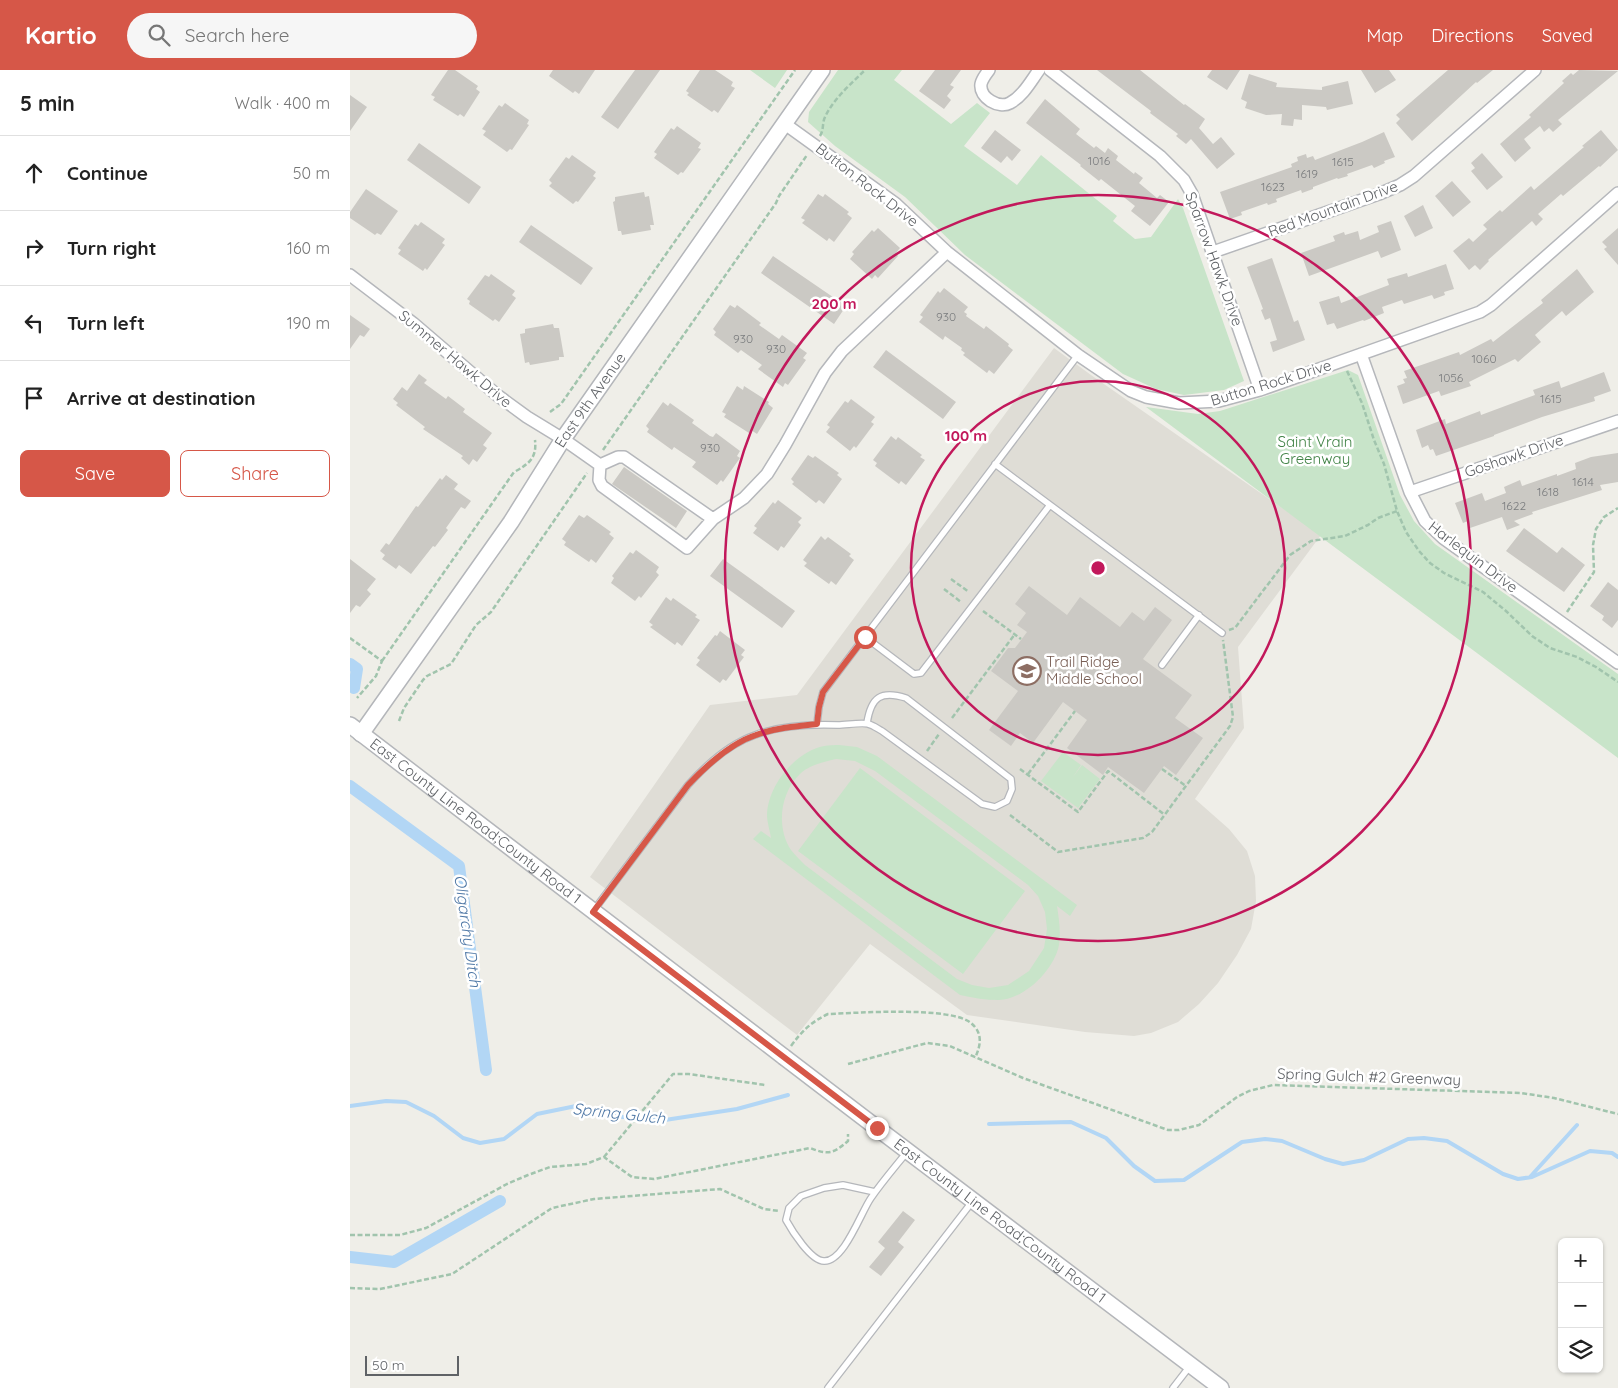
<!DOCTYPE html>
<html lang="en">
<head>
<meta charset="utf-8">
<style>
	body { margin:0; font-family:Quicksand,sans-serif; background:#f6f6f6; color:#222 }
	.controls { position:absolute; right:15px; bottom:15px; display:grid; overflow:hidden; border-radius:8px; box-shadow:0 1px 4px #0004 }
	.controls button { width:45px; height:45px; display:grid; place-items:center; padding:0; border:0; border-bottom:1px solid #e0e0e0; background:#fff; color:#222; font:25px sans-serif }
	.scale { position:absolute; left:15px; bottom:12px; width:94px; box-sizing:border-box; padding-left:5px; border:2px solid #5f6266; border-top:0; font-size:14px; line-height:18px; white-space:nowrap; color:#5f6266; -webkit-text-stroke:4px #fff; paint-order:stroke }
	.stop { position:absolute; width:15px; height:15px; margin:-11px; border:4px solid #d65748; border-radius:50%; background:#fff }
	.stop.end { background:#d65748; border-color:#fff; box-shadow:0 1px 5px #0008 }
	.list { margin:0; padding:0; list-style:none }
	h2 { display:flex; justify-content:space-between; align-items:center; height:65px; margin:0; padding:0 20px; font-size:21px }
	h2 small { font-size:16px; font-weight:400; color:#767676 }
	.list li { display:grid; grid-template-columns:32px 1fr auto; gap:15px; align-items:center; box-sizing:border-box; height:75px; padding:0 20px; border-top:1px solid #e0e0e0 }
	.list b { display:block; font-size:19px; white-space:nowrap }
	.list em { font-size:16px; font-style:normal; color:#767676 }
	.actions { display:flex; gap:10px; padding:15px 20px }
	.actions a { flex:1; padding:11px 0; border:1px solid #d65748; border-radius:8px; text-align:center; font-size:18px; color:#d65748 }
	.actions .main { background:#d65748; color:#fff }
	.icon { flex:none; width:28px; height:28px; fill:none; stroke:currentColor; stroke-width:2; stroke-linecap:round; stroke-linejoin:round }
	.map { position:relative; flex:none; width:1268px; height:1318px; overflow:hidden }
	header { display:flex; align-items:center; gap:30px; box-sizing:border-box; height:70px; padding:0 25px; background:#d65748; color:#fff }
	header strong { font-size:24px }
	nav { display:flex; gap:28px; margin-inline-start:auto; font-size:18px }
	.search { width:350px; height:45px; background:#f6f6f6; display:flex; align-items:center; gap:12px; box-sizing:border-box; padding:0 18px; border-radius:28px; color:#767676; font-size:19px }
	main { display:flex }
	aside { flex:1; background:#fff }
	.map>svg:first-child { display:block }
	.education { fill:#dfddd6 }
	.green { fill:#c8e4c9; fill-rule:evenodd }
	.lines { fill:none; stroke-linecap:round; stroke-linejoin:round }
	.stream { stroke:#b2d6f5; stroke-width:4 }
	.canal { stroke:#b2d6f5; stroke-width:12 }
	.building { fill:#cbc9c4 }
	.lane-casing { stroke:#b5b7bb; stroke-width:8 }
	.street-casing { stroke:#b5b7bb; stroke-width:14 }
	.secondary-casing { stroke:#b4b6ba; stroke-width:18 }
	.path { stroke:#a1c4ad; stroke-width:2.5; stroke-dasharray:5 2.5; stroke-linecap:butt }
	.lane { stroke:#fff; stroke-width:5.5 }
	.street { stroke:#fff; stroke-width:11 }
	.secondary { stroke:#fff; stroke-width:15 }
	.secondary-bridge-casing { stroke:#b4b6ba; stroke-width:18; stroke-linecap:butt }
	.secondary-bridge { stroke:#fff; stroke-width:15 }
	.route { stroke:#d65748; stroke-width:6 }
	.ring { fill:none; stroke:#c2185b; stroke-width:2.5 }
	.labels { text-anchor:middle; stroke-width:5; stroke-linejoin:round; paint-order:stroke }
	.number-label { font-size:12px; fill:#7a7c7e }
	.street-label { font-size:15px; fill:#5f6266; stroke:#fff }
	.park-label { font-size:15px; fill:#418346; stroke:#fff }
	.education-label { font-size:15px; fill:#785e54; stroke:#fff; text-anchor:start }
	.water-label { font-size:16px; font-style:italic; fill:#4f78a6; stroke:#fff }
	.centre { fill:#c2185b; stroke:#fff; stroke-width:2.5 }
	.ring-label { font-size:15px; text-anchor:middle; font-weight:bold; fill:#c2185b; stroke:#fff; stroke-width:5; stroke-linejoin:round; paint-order:stroke }
</style>
</head>
<body>
<header>
<strong>Kartio</strong>
<div class="search"><svg class="icon" aria-label="search" viewBox="0 0 24 24"><circle cx="10" cy="10" r="6"/><path d="M15 15l6 6"/></svg>Search here</div>
<nav><a>Map</a><a>Directions</a><a>Saved</a></nav>
</header>
<main>
<aside>
<h2>5 min<small>Walk · 400 m</small></h2>
<ul class="list">
<li><svg class="icon" aria-label="ahead" viewBox="0 0 24 24"><path d="M12 20V5M6 11l6-6 6 6"/></svg><div><b>Continue</b></div><em>50 m</em></li>
<li><svg class="icon" aria-label="right" viewBox="0 0 24 24"><path d="M7 20v-9h11M14 6l5 5-5 5"/></svg><div><b>Turn right</b></div><em>160 m</em></li>
<li><svg class="icon" aria-label="left" viewBox="0 0 24 24"><path d="M17 20v-9H6M10 6l-5 5 5 5"/></svg><div><b>Turn left</b></div><em>190 m</em></li>
<li><svg class="icon" aria-label="arrive" viewBox="0 0 24 24"><path d="M6 21V4h12l-3 4 3 4H6"/></svg><div><b>Arrive at destination</b></div></li>
</ul>
<div class="actions"><a class="main">Save</a><a>Share</a></div>
</aside>
<div class="map">
<svg width="1268" height="1318" viewBox="0 0 1268 1318">
	<rect width="100%" height="100%" fill="#efeee8"/>
	<!-- education -->
	<path class="education" d="M704,278L741,305L971,465L888,577L894,658L845,729L879,759L897,781L905,806L906,831L901,859L887,885L868,913L849,934L828,952L801,963L784,966L735,962L617,945L520,874L447,965L240,807L360,635L447,625Z"/>
	<!-- green -->
	<path class="green" d="M400,0H437L425,18Z
		M488,0H552L544,10L601,54L627,33L640,43L614,76L667,115L691,85L767,146L763,151L785,169L801,167L828,129L833,138L894,311L874,320L834,325L806,319L773,304L615,185L555,127L485,76L458,52L459,42Z
		M998,300L1008,305L1050,425L1064,451L1085,474L1268,604V688L796,337L848,344L870,341Z
		M489,675L507,677L527,686L727,835L720,846L707,836C709,849 711,862 709,875C704,900 675,929 649,930C636,930 623,928 610,925L403,769L411,761L421,768C420,761 417,752 417,745C418,715 445,682 474,676C479,675 484,675 489,675ZM486,689L505,691L525,701L678,815L688,826L695,842L697,859L694,878L679,901L658,915L639,918L622,915L607,909L455,795C450,790 445,785 441,780C426,757 430,723 450,704C459,695 474,692 486,689Z
		M713,682L731,695L723,707L732,695L750,709L728,738L691,711Z
		M510,698L675,821L613,904L448,781Z"/>
	<g class="lines">
		<!-- stream -->
		<path class="stream" d="M0,1036L36,1031L56,1032L84,1046L113,1068L130,1073L154,1069L187,1044L226,1036L273,1047L315,1050L387,1039L438,1025
			M639,1054L721,1052L756,1068L784,1096L805,1111L834,1110L892,1072L915,1069L932,1071L975,1089L993,1094L1014,1090L1058,1069L1074,1068L1097,1071L1153,1104L1168,1109L1182,1107L1240,1081L1262,1083L1268,1087
			M1180,1107L1227,1055"/>
		<!-- canal -->
		<path class="canal" d="M0,594L7,599L4,618
			M0,716L109,796L136,1000
			M0,1187L44,1192L150,1131"/>
	</g>
	<!-- building -->
	<path class="building" d="M98,0H105L128,16L126,19L130,22L114,47L110,44L108,46L83,30L85,27L81,25Z
		M203,0H245L229,24L225,21L223,23L199,6Z
		M285,0H310L268,59L251,47Z
		M350,0H365L383,12L381,16L385,18L368,43L364,40L362,42L337,25L339,23L336,21Z
		M585,0H611L600,15L604,17L597,26L601,30L594,39L569,21Z
		M747,0H790L834,35L835,34L855,49L849,58L863,74L871,67L885,84L867,99L841,69L836,74L826,66L828,64L800,43L801,41Z
		M862,0H890L877,20L857,7Z
		M1011,0H1039L1046,10L1025,23Z
		M1098,0H1143L1127,13L1126,12L1062,71L1046,53L1050,49L1046,45Z
		M1229,0L1268,1L1208,50L1212,54L1203,62L1199,58L1194,62L1190,56L1174,69L1181,78L1165,92L1150,74L1181,47L1179,45L1214,13L1212,11L1221,3L1223,5Z
		M899,4L927,13L926,17L972,20V17L998,11L1003,34L977,40L976,37L952,35V50L944,49L943,56L931,55L932,44L916,45L895,38L897,32L891,29Z
		M0,25L17,37L0,61Z
		M695,29L730,59L726,64L744,78L746,76L755,83L758,78L768,86L766,90L784,104L785,102L793,108L789,113L807,128L810,125L819,132L800,156L781,141L785,136L751,109L749,111L730,96L731,95L676,53Z
		M155,33L179,50L177,54L179,55L162,80L160,79L157,82L133,65L136,61L132,59L149,35L152,37Z
		M327,56L351,73L348,78L351,79L333,103L331,102L328,105L304,88L307,84L304,82L321,58L324,60Z
		M645,60L671,80L662,91L657,86L651,93L631,78Z
		M1251,60L1268,80L1250,97L1249,96L1213,126L1211,124L1188,144L1193,149L1186,156L1182,151L1138,190L1139,191L1130,200L1125,195L1119,200L1103,181L1119,168L1123,172L1137,159L1133,155L1150,140L1152,142L1181,116L1184,120L1234,77L1232,76Z
		M1034,62L1045,87L1034,91L1035,93L1024,98L1022,95L997,104L998,106L988,109L987,108L963,117V119L952,123L951,120L926,129L927,132L918,135L917,133L891,142L892,145L880,149L870,122L942,97L941,94L948,91L947,87L956,84L957,88L963,86L965,90L1012,72Z
		M69,73L131,117L119,134L57,90Z
		M1132,83L1153,107L1137,120L1121,101L1125,98L1121,93Z
		M222,85L246,102L243,106L246,108L228,132L226,131L223,134L199,116L202,113L199,110L216,87L219,89Z
		M1102,111L1121,132L1103,147L1085,126Z
		M16,119L48,141L31,165L27,163L25,165L0,148V142Z
		M294,122L295,127L299,126L304,155H300L301,160L272,165L271,161H268L263,132L265,131V127Z
		M468,124L473,127L475,124L499,142L497,144L502,148L484,172L479,168L477,171L452,153L455,150L451,148Z
		M1073,135L1083,158L1065,167L1054,146Z
		M1041,151L1051,180L1031,188L1028,181L959,206L951,183L985,171L983,166L994,162L995,165L1008,161L1010,170L1029,162L1027,156Z
		M71,152L95,169L92,173L95,175L77,200L75,198L73,201L48,184L51,180L48,178L65,154L68,156Z
		M181,155L243,198L231,215L169,172Z
		M528,158L550,178L546,183L548,186L528,208L525,205L522,209L500,189L504,184L502,182L522,160L524,162Z
		M1268,158V195L1254,179L1257,177L1252,172Z
		M423,186L496,236L484,254L411,203Z
		M922,188L944,252L948,250L955,270L923,282L920,272L927,270L920,248L915,250L911,240L913,239L897,197Z
		M1096,194L1104,219L1094,222L1095,225L1084,229L1082,225L1054,234L1052,230L1032,237L1034,243L1014,251L1013,250L987,259L984,253L977,255L969,232L989,226L991,233L1039,215L1037,209L1057,203L1058,207Z
		M1227,199L1244,222L1216,246L1212,241L1185,265L1191,272L1168,292L1165,289L1119,312L1121,316L1091,326L1089,321L1053,334L1047,316L1055,313L1053,309L1057,308L1054,301L1109,282L1110,285L1141,269L1143,272L1193,233L1191,230Z
		M141,204L165,221L162,225L166,228L149,252L145,249L143,251L119,234L120,231L117,229L135,205L139,207Z
		M594,218L618,237L614,242L617,244L616,246L634,259L636,256L659,274L658,276L663,280L644,304L639,300L637,303L613,285L615,283L611,280L612,278L595,266L593,270L569,252L573,247L570,245L588,221L590,223Z
		M380,235L385,238L387,235L411,253L409,255L429,269L432,265L457,283L453,288L456,290L438,315L435,313L433,317L408,299L412,295L391,280L388,283L364,265L366,262L363,259Z
		M0,245L20,259L14,267L10,265L0,279Z
		M203,254L204,258H209L214,287H209V290L180,295L179,292L175,293L170,264L175,263V259Z
		M536,280L606,332L593,349L523,297Z
		M1254,302L1261,321L1244,327L1245,331L1192,347L1144,365V366L1086,386L1083,379L1080,380L1078,375L1072,378L1066,360L1095,349L1096,354L1130,341L1131,345L1185,325L1183,320L1209,311L1211,318Z
		M69,304L77,310L74,313L96,329L98,326L115,339L113,342L142,363L133,375L137,378L127,392L123,389L119,395L111,388L113,386L73,359L75,357L46,335L48,333L43,329L52,317L57,321Z
		M387,316L393,320L394,316L419,332L418,334L423,338L407,364L401,360L399,363L374,347L376,344L372,342Z
		M501,329L525,347L521,352L524,354L506,378L504,376L500,381L476,362L480,357L477,355L495,331L498,333Z
		M313,332L318,336L320,333L344,350L342,353L360,366L363,367L366,363L390,381L387,386L390,388L373,412L371,410L367,415L342,397L346,392L324,377L322,380L297,362L299,359L296,356Z
		M541,366L546,370L548,367L572,385L570,387L575,390L556,415L551,411L549,414L525,396L527,393L523,390Z
		M1268,383V412L1250,415L1252,420L1182,442L1183,444L1164,451L1170,455L1157,460L1152,447L1120,458L1118,451L1113,453L1105,433L1132,423L1135,431L1156,423L1154,417L1170,410L1172,416L1207,404V406L1226,399L1225,393L1241,387Z
		M458,385L463,388L465,386L489,403L487,405L492,409L474,434L469,430L466,433L442,414L444,412L441,409Z
		M274,397L337,441L326,458L262,414Z
		M96,405L108,414L104,419L121,431L115,439L111,437L96,458L98,460L85,477L83,476L61,504L49,495L46,499L32,489L35,485L30,481L36,473L39,475L66,436L68,437L90,408L92,410Z
		M428,430L452,448L448,452L451,455L434,478L431,476L428,481L403,463L407,458L404,456L423,432L425,434Z
		M229,445L234,448L237,445L261,462L259,464L264,468L246,493L241,489L239,492L214,475L216,472L212,469Z
		M1174,458L1207,483L1212,477L1235,495L1214,522L1156,481Z
		M471,466L475,470L478,467L501,484L499,486L504,490L486,515L481,511L479,514L454,496L457,493L453,490Z
		M286,480L309,497L306,502L309,505L291,528L289,526L285,531L261,513L264,508L262,506L280,482L283,484Z
		M0,489L26,509L17,520L21,524L10,537L6,535L0,543Z
		M373,489L445,541L432,558L360,506Z
		M1258,512L1268,520V550L1262,558L1252,550L1254,546L1240,536Z
		M679,516L717,545L730,527L770,557L782,542L794,551L805,537L822,550L793,589L842,625L825,648L853,668L826,705L814,696L794,723L758,697L753,705L717,678L737,650L713,632L683,673L670,663L661,676L639,660L668,621L641,601L658,578H665L677,562L667,555L676,543L665,534Z
		M316,527L321,531L323,528L347,545L345,547L350,550L332,576L327,572L325,575L300,557L303,555L299,552Z
		M370,561L395,580L391,585L394,587L376,611L373,609L370,613L346,595L350,590L347,588L365,565L367,566Z
		M553,1141L565,1150L548,1172L554,1177L531,1206L519,1197L535,1178L528,1172Z"/>
	<g class="lines">
		<defs>
			<path id="lane" d="M645,394L872,563
				M515,567L564,604L571,603L700,435
				M812,595L849,545
				M467,654L469,637L473,622L728,285
				M244,840L338,715C356,695 379,674 405,665C431,655 461,654 488,655C496,655 512,652 518,654C523,655 528,659 532,661L632,734L645,737L657,731L662,719L661,709L556,628C531,620 521,627 517,653
				M525,1122L493,1115L474,1118L451,1126L439,1138L436,1150C442,1161 461,1191 474,1191C494,1192 511,1142 521,1128C532,1112 545,1097 557,1082
				M478,1318L622,1132
				M823,1318L840,1296"/>
			<path id="street" d="M639,0C636,4 632,9 631,14C629,28 649,39 660,33C673,26 681,11 689,0
				M700,0L810,86L834,110L842,124L910,320
				M435,54L546,134L597,182L728,285L781,321L796,327L829,333L869,331L910,320L1130,242L1141,235L1268,123
				M863,182L1029,124L1050,115L1064,106L1185,0
				M0,205L63,253L147,325L177,347L213,369L250,395
				M1011,284L1060,422L1075,451L1093,468L1268,593
				M1060,422L1268,351
				M363,449L274,387H268L250,395L249,410L252,416L337,478L363,449L394,428L417,404L435,375L475,303L492,281L597,182"/>
			<g id="secondary">
				<path id="s1" d="M0,655L434,987"/>
				<path id="s2" d="M11,664L161,452L213,369L472,0"/>
				<path id="s3" d="M527,1058L871,1318"/>
			</g>
		</defs>
		<!-- lane casing -->
		<use href="#lane" class="lane-casing"/>
		<!-- street casing -->
		<use href="#street" class="street-casing"/>
		<!-- secondary casing -->
		<use href="#secondary" class="secondary-casing"/>
		<!-- path -->
		<path class="path" d="M470,66C474,60 472,53 475,47C484,28 501,14 515,0
			M997,301L1012,333L1024,370L1034,394L1047,441L1056,462L1069,481L1080,493L1094,503L1133,522L1156,541L1182,566L1200,578L1227,587L1246,597L1268,612
			M200,342L211,334L445,0
			M253,380L426,133L429,126L457,85
			M601,509L619,522
			M594,519L611,532
			M633,541L671,569
			M1217,542L1244,502L1243,475L1246,459L1254,447L1268,438
			M879,560L885,558L940,485L961,471L995,466L1018,455L1028,448L1047,441
			M0,568L32,591L26,606L7,628
			M32,591L164,402C179,394 187,388 185,370
			M602,648L665,564
			M49,651L54,638L73,610L77,606L101,594L126,555L141,542L237,403
			M577,681L589,664
			M670,699L728,742L758,701L815,745
			M812,699L836,716
			M678,704L725,641
			M660,745L708,782L793,768L802,762L880,656L883,647L873,570
			M441,976C452,961 461,952 478,944C507,943 601,936 621,953C633,963 631,975 625,988
			M498,994L577,973L600,976L673,1008L818,1060H829L849,1055L887,1027L899,1021L923,1015L1171,1023L1204,1028L1268,1044
			M254,1087L323,1004H339L415,1015
			M0,1165H50L76,1158L157,1114L178,1105L200,1097L236,1094L254,1087L282,1107L304,1109L460,1078C478,1085 483,1084 498,1071V1064
			M0,1218L30,1219L102,1204L202,1138L244,1129L370,1119L414,1139L429,1141"/>
		<!-- lane -->
		<use href="#lane" class="lane"/>
		<!-- street -->
		<use href="#street" class="street"/>
		<!-- secondary -->
		<use href="#secondary" class="secondary"/>
		<defs>
			<path id="secondary-bridge" d="M434,987L527,1058"/>
		</defs>
		<!-- secondary-bridge casing -->
		<use href="#secondary-bridge" class="secondary-bridge-casing"/>
		<!-- secondary-bridge -->
		<use href="#secondary-bridge" class="secondary-bridge"/>
	</g>
	<g class="lines">
		<!-- route -->
		<path class="route" d="M515,567L473,622L469,637L467,654C447,656 425,658 406,665C381,673 355,697 338,715L243,842L527,1058"/>
	</g>
	<!-- distance rings -->
	<g class="ring">
		<circle cx="748" cy="498" r="187"/>
		<circle cx="748" cy="498" r="373"/>
	</g>
	<!-- icons -->
	<defs>
		<symbol id="school-ring" viewBox="-11 -11 22 22"><circle r="9.5" fill="#fff" stroke="#8d6e63" stroke-width="1.5"/><path d="M0-5L7-2L0 1L-7-2ZM-4 1L0 2.5L4 1V4Q0 6-4 4Z" fill="#8d6e63"/></symbol>
	</defs>
	<g fill-rule="evenodd">
		<use href="#school-ring" x="661" y="585" width="32" height="32"/>
	</g>
	<g class="labels">
		<!-- number labels -->
		<g class="number-label">
			<text x="749" y="95">1016</text>
			<text x="993" y="96">1615</text>
			<text x="957" y="108">1619</text>
			<text x="923" y="121">1623</text>
			<text x="596" y="251">930</text>
			<text x="393" y="273">930</text>
			<text x="426" y="283">930</text>
			<text x="1134" y="293">1060</text>
			<text x="1101" y="312">1056</text>
			<text x="1201" y="333">1615</text>
			<text x="360" y="382">930</text>
			<text x="1233" y="416">1614</text>
			<text x="1198" y="426">1618</text>
			<text x="1164" y="440">1622</text>
		</g>
		<!-- street labels -->
		<g class="street-label">
			<text transform="translate(517 115) rotate(38)" y="5">Button Rock Drive</text>
			<text transform="translate(983 139) rotate(-20)" y="5">Red Mountain Drive</text>
			<text transform="translate(864 189) rotate(70)" y="5">Sparrow Hawk Drive</text>
			<text transform="translate(105 289) rotate(40)" y="5">Summer Hawk Drive</text>
			<text transform="translate(921 313) rotate(-17)" y="5">Button Rock Drive</text>
			<text dy="5" stroke="none"><textPath href="#s2" startOffset="405">East 9th Avenue</textPath></text>
			<text transform="translate(1164 386) rotate(-19)" y="5">Goshawk Drive</text>
			<text transform="translate(1123 487) rotate(37)" y="5">Harlequin Drive</text>
			<text dy="5" stroke="none"><textPath href="#s1" startOffset="158">East County Line Road;County Road 1</textPath></text>
			<text transform="translate(1019 1007) rotate(2)" y="5">Spring Gulch #2 Greenway</text>
			<text dy="5" stroke="none"><textPath href="#s3" startOffset="154">East County Line Road;County Road 1</textPath></text>
		</g>
		<!-- park labels -->
		<g class="park-label">
			<text x="965" y="377">Saint Vrain<tspan x="965" dy="17">Greenway</tspan></text>
		</g>
		<!-- education labels -->
		<g class="education-label">
			<text x="696" y="597">Trail Ridge<tspan x="696" dy="17">Middle School</tspan></text>
		</g>
		<!-- water labels -->
		<g class="water-label">
			<text transform="translate(118 861) rotate(82)" y="6">Oligarchy Ditch</text>
			<text transform="translate(269 1043) rotate(6)" y="6">Spring Gulch</text>
		</g>
	</g>
	<circle cx="748" cy="498" r="8" class="centre"/>
	<g class="ring-label">
		<text x="484" y="239">200 m</text>
		<text x="616" y="371">100 m</text>
	</g>
</svg>
<div class="controls">
<button>+</button>
<button>−</button>
<button><svg class="icon" aria-label="layers" viewBox="0 0 24 24"><path d="M12 4l9 5-9 5-9-5zM3 14l9 5 9-5"/></svg></button>
</div>
<div class="scale">50 m</div>
<div class="stop" style="left:515px;top:567px"></div>
<div class="stop end" style="left:527px;top:1058px"></div>
</div>
</main>
</body>
</html>
